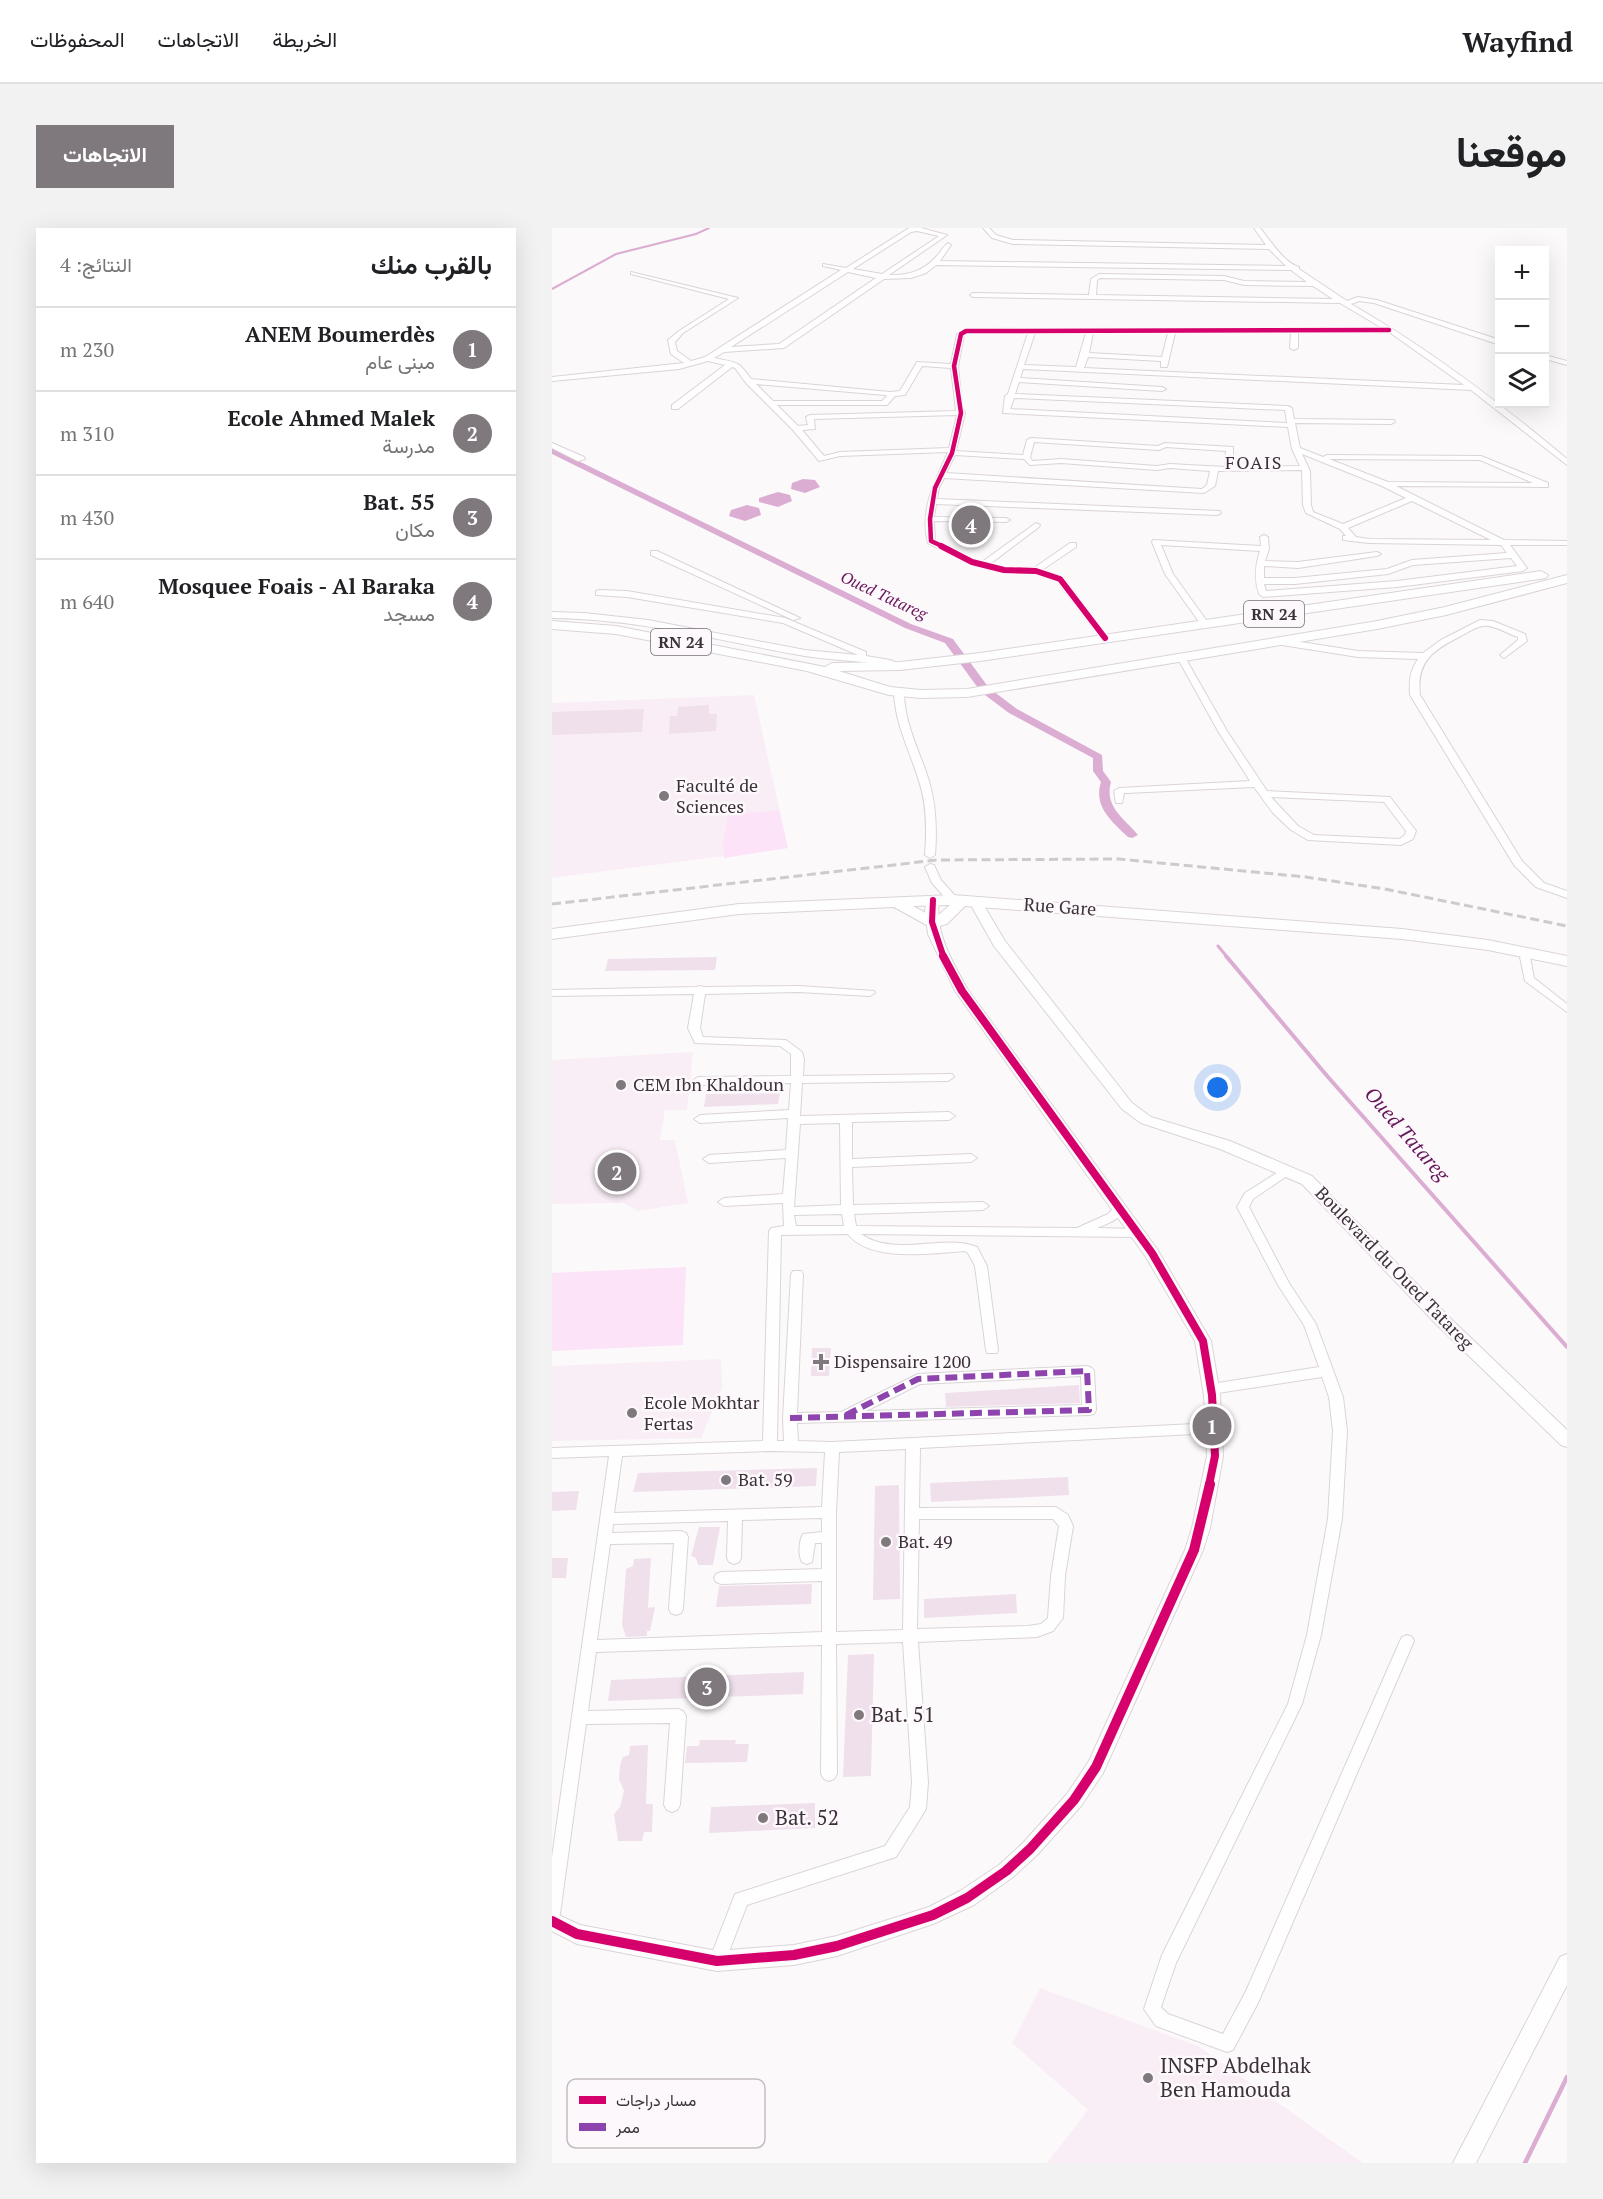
<!DOCTYPE html>
<html lang="ar">
<head>
<meta charset="utf-8">
<style>
	body { margin:0; font-family:"PT Serif",Vazirmatn,serif; background:#f2f2f2; color:#202124; direction:rtl }
	.controls { position:absolute; right:18px; top:18px; display:grid; overflow:hidden; border-radius:0px; box-shadow:0 6px 24px #0002 }
	.controls button { width:54px; height:54px; display:grid; place-items:center; padding:0; border:0; border-bottom:2px solid #e0e0e0; background:#fff; color:#202124; font:30px sans-serif }
	.you { position:absolute; left:666px; top:860px; width:21px; height:21px; margin:-15px; border:4px solid #fff; border-radius:50%; background:#1a73e8; box-shadow:0 0 0 9px #1a73e833 }
	.badge { display:grid; place-items:center; width:39px; height:39px; border-radius:50%; background:#7f787d; color:#fff; font-size:20px; font-weight:700 }
	.pin { position:absolute; translate:-50% -50%; border:3px solid #fff; box-shadow:0 2px 6px #0006 }
	.list { margin:0; padding:0; list-style:none }
	h2 { display:flex; justify-content:space-between; align-items:center; height:78px; margin:0; padding:0 24px; font-size:26px }
	h2 small { font-size:20px; font-weight:400; color:#757577 }
	.list li { display:grid; grid-template-columns:39px 1fr auto; gap:18px; align-items:center; box-sizing:border-box; height:84px; padding:0 24px; border-top:2px solid #e0e0e0 }
	.list b { display:block; font-size:22px; white-space:nowrap }
	.list p { margin:0; font-size:20px; white-space:nowrap; color:#757577 }
	.list em { font-size:20px; font-style:normal; color:#757577 }
	.icon { flex:none; width:33px; height:33px; fill:none; stroke:currentColor; stroke-width:2; stroke-linecap:round; stroke-linejoin:round }
	.map { position:relative; flex:none; width:1015px; height:1935px; overflow:hidden; direction:ltr; border-radius:0px }
	header { display:flex; align-items:center; gap:36px; box-sizing:border-box; height:84px; padding:0 30px; background:#fff; border-bottom:2px solid #e0e0e0 }
	header strong { font-size:28px }
	nav { display:flex; gap:33px; margin-inline-start:auto; font-size:21px }
	.intro { display:flex; align-items:center; justify-content:space-between; box-sizing:border-box; height:144px; padding:0 36px }
	h1 { margin:0; font-size:42px }
	.button { padding:15px 27px; border-radius:0px; background:#7f787d; color:#fff; font-size:21px; font-weight:700 }
	main { display:flex; gap:36px; padding:0 36px }
	aside { flex:1; background:#fff; border-radius:0px; box-shadow:0 6px 24px #0002 }
	.map>svg:first-child { display:block }
	.built { fill:#f9eef6 }
	.green { fill:#fde3f7 }
	.water { fill:#dcadd2 }
	.lines { fill:none; stroke-linecap:round; stroke-linejoin:round }
	.stream-far3 { stroke:#dcadd2; stroke-width:2 }
	.stream-far2 { stroke:#dcadd2; stroke-width:3 }
	.stream-far1 { stroke:#dcadd2; stroke-width:4 }
	.stream { stroke:#dcadd2; stroke-width:4.5 }
	.canal { fill:#dcadd2; fill-rule:evenodd }
	.building { fill:#efe0ec }
	.minor-casing { stroke:#dad4d9; stroke-width:2 }
	.tertiary-casing { stroke:#dad4d9; stroke-width:2 }
	.secondary-casing { stroke:#dad4d9; stroke-width:2 }
	.primary-casing { stroke:#dad4d9; stroke-width:2 }
	.minor { fill:#fffefe; fill-rule:evenodd }
	.tertiary { fill:#fffefe; fill-rule:evenodd }
	.secondary { fill:#fffefe; fill-rule:evenodd }
	.primary { fill:#fffefe; fill-rule:evenodd }
	.rail { stroke:#cdcccd; stroke-width:3; stroke-dasharray:9 4.5; stroke-linecap:butt }
	.quiet { stroke:#8e44ad; stroke-width:6; stroke-dasharray:12 6; stroke-linecap:butt }
	.cycleway-far3-casing { stroke:#fdf8fb; stroke-width:7 }
	.cycleway-far2-casing { stroke:#fdf8fb; stroke-width:9 }
	.cycleway-far1-casing { stroke:#fdf8fb; stroke-width:11 }
	.cycleway-casing { stroke:#fdf8fb; stroke-width:14 }
	.cycleway-far3 { stroke:#d6006c; stroke-width:4.5 }
	.cycleway-far2 { stroke:#d6006c; stroke-width:6 }
	.cycleway-far1 { stroke:#d6006c; stroke-width:8 }
	.cycleway { stroke:#d6006c; stroke-width:10 }
	.poi-dot { fill:#7f787d; stroke:#fdf8fb; stroke-width:2 }
	.labels { text-anchor:middle; stroke-width:5; stroke-linejoin:round; paint-order:stroke }
	.far-water-label { font-size:16px; font-style:italic; fill:#66175a; stroke:#fdf8fb }
	.shield { fill:#fdf8fb; stroke:#756d73; stroke-width:1.5 }
	.shield-label { font-size:16px; font-weight:bold; fill:#3b3239 }
	.far-quarter-label { font-size:18px; letter-spacing:1.5px; fill:#3b3239; stroke:#fdf8fb }
	.poi-label { font-size:18px; fill:#3b3239; stroke:#fdf8fb; text-anchor:start }
	.street-label { font-size:18px; fill:#3b3239; stroke:#fdf8fb }
	.water-label { font-size:20px; font-style:italic; fill:#66175a; stroke:#fdf8fb }
	.near-poi-label { font-size:21px; fill:#3b3239; stroke:#fdf8fb; text-anchor:start }
	.key { fill:#fdf8fb; stroke:#c3bdc1; stroke-width:1.5 }
	.key-label { font-size:16px; fill:#3b3239 }
</style>
</head>
<body>
<header>
<strong>Wayfind</strong>
<nav><a>الخريطة</a><a>الاتجاهات</a><a>المحفوظات</a></nav>
</header>
<div class="intro"><h1>موقعنا</h1><a class="button">الاتجاهات</a></div>
<main>
<div class="map">
<svg width="1015" height="1935" viewBox="0 0 1015 1935">
	<rect width="100%" height="100%" fill="#fcf9fb"/>
	<!-- built -->
	<path class="built" d="M202,467L236,620L0,650V475Z
		M141,824L135,882H113L108,912H123L136,975L86,983L72,975L0,976V832Z
		M169,1131L170,1160L149,1210L0,1213V1138Z
		M488,1760L646,1818L811,1935H495L536,1882L460,1815Z"/>
	<!-- green -->
	<path class="green" d="M227,582L236,620L172,630L171,615L176,587Z
		M134,1039L131,1117L0,1123V1045Z"/>
	<!-- water -->
	<path class="water" d="M251,251L263,252L268,259L253,265L239,261L240,255Z
		M226,264L238,267L240,273L226,279L207,274V270Z
		M195,277L207,280L209,287L193,293L177,288L179,282Z"/>
	<g class="lines">
		<!-- stream-far3 -->
		<path class="stream-far3" d="M0,61L64,26L144,6L157,0"/>
		<!-- stream-far2 -->
		<path class="stream-far2" d="M666,718L676,730"/>
		<!-- stream-far1 -->
		<path class="stream-far1" d="M674,728L776,849L1015,1119"/>
		<!-- stream -->
		<path class="stream" d="M973,1935L1015,1849"/>
		<!-- canal -->
		<path class="canal" d="M0,220L359,396L401,411L437,460L465,481L550,527L551,543L559,554C552,579 572,590 586,607L580,610L576,609C560,593 541,579 549,554L541,543V530L457,485L429,464L393,415L353,400L0,226Z"/>
	</g>
	<!-- building -->
	<path class="building" d="M157,477V486H165L164,503L117,506L118,488H125L126,479Z
		M92,481L90,504L0,507V484Z
		M165,729L163,742L53,743L56,731Z
		M228,865L226,876L152,879L154,866Z
		M260,1120H279L277,1148H259Z
		M527,1157L528,1175L394,1179L393,1165Z
		M265,1240L264,1258L81,1264L86,1245Z
		M516,1249L517,1267L379,1274L378,1255Z
		M347,1257L348,1371L321,1372L323,1258Z
		M27,1263L24,1282L0,1283V1264Z
		M147,1299H168L161,1337H146L144,1330L139,1328Z
		M0,1330H16L14,1350H0Z
		M99,1330L96,1380L103,1379L98,1403H95V1408L74,1409L70,1397L74,1341L81,1338L82,1331Z
		M260,1356L259,1376L164,1379L167,1358Z
		M464,1366L465,1385L372,1390V1371Z
		M322,1426L319,1548L291,1549L296,1427Z
		M252,1444L251,1466L56,1473L59,1452Z
		M148,1512H184L183,1516H197L195,1534L133,1535L135,1518H147Z
		M96,1517L94,1576H101L100,1604H92L90,1613H66L62,1586L68,1579L72,1563L67,1551L68,1537L71,1529L77,1527L78,1518Z
		M263,1575V1600L157,1605L159,1579Z"/>
	<g class="lines">
		<defs>
			<path id="minor" d="M357,0H369L395,7L337,47C355,48 371,43 383,30C388,25 391,19 396,15L399,17L388,33L734,38L717,21L461,16L440,10L431,0H437L444,7L461,12L714,17L702,0H708C717,11 733,36 747,39V41L795,73L806,69L825,72L948,112V117L822,75L807,73L799,76C876,120 947,174 1015,231V237L919,162L471,141L468,150L610,159L614,161L610,163L467,154L463,166L736,178L740,180L742,191L842,192L843,194L839,196L743,195L748,220L771,229L775,227L929,228L996,255V259H993L844,258L952,312L1015,313V317H958L975,340L971,343L845,359L711,369L707,366C702,351 703,338 708,323L609,317L621,346L657,396L653,399L650,398L613,346L600,314L601,312L709,318L708,309L712,307L716,309L717,321L713,333L746,334L825,324L829,326L825,328L746,340L712,338V350H743L835,341L860,332L955,325L949,317L817,315L791,312V308H794L788,301L754,285L751,277L750,242L666,243L663,258L652,265L392,250L387,260L385,271L668,283L669,285L665,287L384,276L382,289L454,290L458,292L454,294L382,293L383,312L423,332L430,334L484,295L488,297L487,299L438,336L452,339L482,340L518,315H524V319L490,342L511,349L557,410L553,413L550,412L505,353L483,345H452L417,336L376,315C367,283 383,253 396,224L288,228L267,233L241,202L194,155L183,140L180,139L126,181H120V177L173,137L156,133L127,141L0,153V149L132,135L119,126L116,112L127,103L177,71L79,46V44L186,70L131,105L123,114L125,123L139,133L153,129L289,42L271,38V36L294,40ZM365,3L387,8L330,46L301,41L359,4ZM384,37L739,42L755,54L692,53L672,48L547,46L539,51L537,67L421,65L418,67L421,69L788,75L830,100L414,101L405,106L399,136L365,134L348,163L338,164L199,151C185,131 184,135 162,130L172,124L232,120L332,51L359,50L374,45ZM296,44L324,50L227,116L179,119ZM548,50L672,52L692,57L761,58L781,71L544,67L545,52ZM739,104L738,120L742,122L746,120V104H837L912,157L532,140L536,129L609,133V139H615L623,105ZM415,105H476L456,166L453,168L451,185L736,199L740,221L748,238L681,239V219L613,215L606,218L479,210L475,212L471,227L404,223L413,185L410,179L406,138L412,107ZM483,105H534L524,139L472,137ZM541,105H616L610,129L537,125ZM370,138L399,140L404,183L258,187L254,189L256,197L246,198L225,177H335L343,168L353,167ZM204,156L333,167L335,168L330,173H221ZM462,170L733,182L735,195L458,181ZM405,187L397,220L288,224L272,228L250,202L263,201L262,191ZM482,214L607,222L614,219L674,223L673,239L618,236L605,238L509,231L480,233L478,229ZM750,226L830,258L854,270L791,296L761,284L759,277L758,243ZM403,227L472,231L478,237L509,235L605,242L618,240L658,243L655,257L650,261L394,245ZM777,231L928,232L981,255L836,254ZM860,273L939,312L817,311L804,309L796,300ZM959,330L965,338L845,353L714,363L712,356H743L836,346L861,337Z
				M993,127L1015,133V137L993,131Z
				M0,215L32,229L33,231L26,233L0,220Z
				M99,323H105L248,390L241,392L99,327Z
				M47,362L75,363L233,390L314,424V428L338,432L352,438L348,441C316,432 285,433 253,428C167,413 89,391 0,390V384L32,385L96,392L253,422L306,427L231,395L75,369L44,367V363Z
				M928,392L941,393L973,406L975,413L952,430L948,427L966,412V409C956,406 941,396 931,398C924,399 916,404 909,408C881,422 864,433 868,467L970,633L992,655L1015,663V670L984,659L962,637L858,467C857,452 858,443 866,431L806,429L730,417L726,414L730,411L806,423L871,425L889,412Z
				M630,428L634,431L675,503L715,563L838,569L864,603L861,611L849,617L756,612L739,602L721,585L702,559L574,565H572L570,575H564L562,563L567,560L698,553L666,503L626,431ZM719,569L832,574L854,603L853,607L847,611L762,607L746,598Z
				M347,461L352,464C352,496 368,523 377,553C384,577 385,602 383,627L378,630L373,627C375,602 375,577 367,553C358,523 343,496 342,464Z
				M378,636L382,637L389,652L405,670L406,672L405,674H397L380,655L373,639Z
				M973,726L978,729L982,750L1015,776V784L973,753L968,729Z
				M148,758L152,759L247,758L322,763L323,765L318,768L247,764L153,766L148,800L151,809L234,812L250,824L252,831L251,848L400,846L402,849L396,853L250,855L248,888L397,884L403,888L397,892L300,894V931L419,926L425,930L419,934L300,939L301,977L431,974L437,978L431,982L302,986L304,998L525,1000L556,986L564,978L568,977L574,981C566,992 557,995 545,1000L585,1001L591,1005L585,1009L309,1006C343,1030 392,1005 425,1019L435,1038L446,1122L445,1125H435L434,1122L423,1038L416,1025L413,1023C380,1025 318,1035 296,1006L229,1007L225,1213H232L231,1190L239,1046L241,1043H249L251,1046L245,1185L289,1184L366,1146L535,1138L540,1140L542,1143L544,1182L542,1186L537,1187L245,1195L246,1213L280,1214L663,1195L668,1196L670,1200L668,1204L663,1205L368,1220L367,1280L504,1279L516,1287L521,1298L513,1348L511,1390L501,1403L485,1409L366,1414L376,1554L374,1581L371,1586L344,1629L195,1677L171,1739L165,1741L159,1739L157,1733L183,1666L333,1618L358,1579L360,1554L351,1414L284,1416L285,1546L282,1551L277,1553L272,1551L269,1546L270,1417L44,1424L36,1483L126,1481L131,1483L134,1488L128,1577L125,1582L120,1584L115,1582L112,1577L118,1495L34,1496L8,1686L6,1691L0,1694V1629L57,1228L0,1230V1220L211,1213L217,1003L219,1000L232,998L231,975L172,978L166,974L172,970L231,966L234,930L157,935L151,931L157,927L234,922L236,890L148,895L142,891L148,887L237,882L239,855L146,857L140,853L146,849L239,848V826L228,818L143,815L136,800L142,766L0,768V762L144,759ZM288,895L289,977L242,979L248,896ZM290,986L292,998H244L242,987ZM529,1148L530,1177L314,1183L368,1156ZM354,1221L351,1402L284,1404V1284L287,1224ZM218,1223L273,1224L270,1279L62,1285L70,1228ZM270,1290V1304L251,1306C247,1313 246,1327 250,1334L255,1336L260,1334L263,1315H270V1341L169,1344L164,1346L162,1350L164,1354L169,1356L270,1353V1404L45,1412L58,1316L122,1315L117,1381L119,1385L124,1387L129,1385L131,1381L136,1309L134,1305L129,1303L60,1305L61,1296L176,1293L175,1330L177,1334L182,1336L187,1334L189,1330L190,1292ZM367,1291H501L507,1298L499,1348L496,1390L489,1396L476,1398L365,1401Z
				M734,939L740,943L738,946L701,971L697,979L737,1055L764,1096L791,1169L795,1203L790,1291L769,1407L750,1476L624,1735L609,1779L616,1786L671,1806L694,1763L848,1413L850,1409L855,1407L860,1409L862,1413L706,1775L681,1822L675,1824L604,1798L592,1781L610,1727L736,1476L755,1407L776,1291L781,1203L777,1169L770,1149L659,1166L654,1165L652,1161L654,1157L659,1156L767,1139L752,1097L726,1057L685,979L693,965Z"/>
			<path id="tertiary" d="M381,668L387,672C382,704 401,735 416,762L605,1021L659,1113L668,1167L671,1228L658,1300L651,1322L551,1545L529,1578L485,1627L461,1649L422,1677L381,1696L285,1728L242,1737L165,1743L25,1716L0,1703V1684L28,1697L165,1723L242,1717L285,1708L377,1679L408,1663L447,1637L471,1615L515,1566L537,1533L633,1322L640,1300L655,1228L652,1167L643,1113L594,1029L403,763L376,706L373,682L375,672Z
				M426,675L431,676L453,713L580,875L599,889L678,913L760,948L896,1088L1015,1202V1219L1009,1217L884,1096L750,956L668,921L589,895L570,881L442,718L420,679Z
				M1015,1726V1757L924,1935H901L1008,1729Z"/>
			<path id="secondary" d="M401,667L850,701L936,712L1015,728V738L936,722L850,711L413,678L395,696L380,700L342,679L187,686L0,711V701L187,676ZM398,677L383,690L361,678Z"/>
			<path id="primary" d="M989,343L996,347L994,350L428,433L348,442L287,443L338,459L369,462L415,461L825,393L893,379L1015,347V355L894,387L825,401L415,469L369,470L337,467L255,443L64,406L0,401V393L64,398L273,439L280,435L348,434L428,425Z"/>
		</defs>
		<!-- minor casing -->
		<use href="#minor" class="minor-casing"/>
		<!-- tertiary casing -->
		<use href="#tertiary" class="tertiary-casing"/>
		<!-- secondary casing -->
		<use href="#secondary" class="secondary-casing"/>
		<!-- primary casing -->
		<use href="#primary" class="primary-casing"/>
		<!-- minor -->
		<use href="#minor" class="minor"/>
		<!-- tertiary -->
		<use href="#tertiary" class="tertiary"/>
		<!-- secondary -->
		<use href="#secondary" class="secondary"/>
		<!-- primary -->
		<use href="#primary" class="primary"/>
		<!-- rail -->
		<path class="rail" d="M0,676L385,632L567,631L754,649L833,661L1015,698"/>
		<!-- quiet -->
		<path class="quiet" d="M238,1190L537,1182L535,1143L366,1151L292,1188"/>
		<defs>
			<path id="cycleway-far3" d="M392,319L379,313L378,291L383,260L400,225L409,185L402,138L409,106L414,103L837,102"/>
			<path id="cycleway-far2" d="M389,318L420,334L452,342L484,343L508,351L553,410
				M381,672L380,694L392,730"/>
			<path id="cycleway-far1" d="M391,728L410,763L600,1025L651,1113L660,1167L663,1228L657,1257"/>
			<path id="cycleway" d="M0,1693L25,1706L165,1733L242,1727L285,1718L381,1687L415,1670L454,1643L478,1621L522,1572L544,1539L642,1322L658,1256"/>
		</defs>
		<!-- cycleway-far3 casing -->
		<use href="#cycleway-far3" class="cycleway-far3-casing"/>
		<!-- cycleway-far2 casing -->
		<use href="#cycleway-far2" class="cycleway-far2-casing"/>
		<!-- cycleway-far1 casing -->
		<use href="#cycleway-far1" class="cycleway-far1-casing"/>
		<!-- cycleway casing -->
		<use href="#cycleway" class="cycleway-casing"/>
		<!-- cycleway-far3 -->
		<use href="#cycleway-far3" class="cycleway-far3"/>
		<!-- cycleway-far2 -->
		<use href="#cycleway-far2" class="cycleway-far2"/>
		<!-- cycleway-far1 -->
		<use href="#cycleway-far1" class="cycleway-far1"/>
		<!-- cycleway -->
		<use href="#cycleway" class="cycleway"/>
	</g>
	<!-- markers -->
	<g class="poi-dot">
		<circle cx="112" cy="568" r="6"/>
		<circle cx="69" cy="857" r="6"/>
		<path d="M266 1125h6v6h6v6h-6v6h-6v-6h-6v-6h6z"/>
		<circle cx="80" cy="1185" r="6"/>
		<circle cx="174" cy="1252" r="6"/>
		<circle cx="334" cy="1314" r="6"/>
		<circle cx="307" cy="1487" r="6"/>
		<circle cx="211" cy="1590" r="6"/>
		<circle cx="596" cy="1850" r="6"/>
	</g>
	<g class="labels">
		<!-- far-water labels -->
		<g class="far-water-label">
			<text transform="translate(332 367) rotate(25)" y="6">Oued Tatareg</text>
		</g>
		<!-- shield labels -->
		<g class="shield">
			<rect x="692" y="373" width="60" height="26" rx="4.5"/>
			<rect x="99" y="401" width="60" height="26" rx="4.5"/>
		</g>
		<g class="shield-label">
			<text x="722" y="392">RN 24</text>
			<text x="129" y="420">RN 24</text>
		</g>
		<!-- far-quarter labels -->
		<g class="far-quarter-label">
			<text x="702" y="241">FOAIS</text>
		</g>
		<!-- poi labels -->
		<g class="poi-label">
			<text x="124" y="564">Faculté de<tspan x="124" dy="21">Sciences</tspan></text>
			<text x="81" y="863">CEM Ibn Khaldoun</text>
			<text x="282" y="1140">Dispensaire 1200</text>
			<text x="92" y="1181">Ecole Mokhtar<tspan x="92" dy="21">Fertas</tspan></text>
			<text x="186" y="1258">Bat. 59</text>
			<text x="346" y="1320">Bat. 49</text>
		</g>
		<!-- street labels -->
		<g class="street-label">
			<text transform="translate(508 679) rotate(4)" y="6">Rue Gare</text>
			<text transform="translate(842 1040) rotate(46)" y="6">Boulevard du Oued Tatareg</text>
		</g>
		<!-- water labels -->
		<g class="water-label">
			<text transform="translate(855 906) rotate(49)" y="7">Oued Tatareg</text>
		</g>
		<!-- near-poi labels -->
		<g class="near-poi-label">
			<text x="319" y="1494">Bat. 51</text>
			<text x="223" y="1597">Bat. 52</text>
			<text x="608" y="1845">INSFP Abdelhak<tspan x="608" dy="24">Ben Hamouda</tspan></text>
		</g>
	</g>
	<!-- legend -->
	<rect x="15" y="1851" width="198" height="69" rx="9" class="key"/>
	<rect x="27" y="1868" width="27" height="8" fill="#d6006c"/>
	<rect x="27" y="1895" width="27" height="8" fill="#8e44ad"/>
	<g class="key-label">
		<text x="64" y="1878">مسار دراجات</text>
		<text x="64" y="1905">ممر</text>
	</g>
</svg>
<div class="controls">
<button>+</button>
<button>−</button>
<button><svg class="icon" aria-label="layers" viewBox="0 0 24 24"><path d="M12 4l9 5-9 5-9-5zM3 14l9 5 9-5"/></svg></button>
</div>
<div class="you"></div>
<div class="pin badge" style="left:660px;top:1198px">1</div>
<div class="pin badge" style="left:65px;top:944px">2</div>
<div class="pin badge" style="left:155px;top:1459px">3</div>
<div class="pin badge" style="left:419px;top:297px">4</div>
</div>
<aside>
<h2>بالقرب منك<small>النتائج: 4</small></h2>
<ul class="list">
<li><span class="badge">1</span><div><b>ANEM Boumerdès</b><p>مبنى عام</p></div><em>230 m</em></li>
<li><span class="badge">2</span><div><b>Ecole Ahmed Malek</b><p>مدرسة</p></div><em>310 m</em></li>
<li><span class="badge">3</span><div><b>Bat. 55</b><p>مكان</p></div><em>430 m</em></li>
<li><span class="badge">4</span><div><b>Mosquee Foais - Al Baraka</b><p>مسجد</p></div><em>640 m</em></li>
</ul>
</aside>
</main>
</body>
</html>
